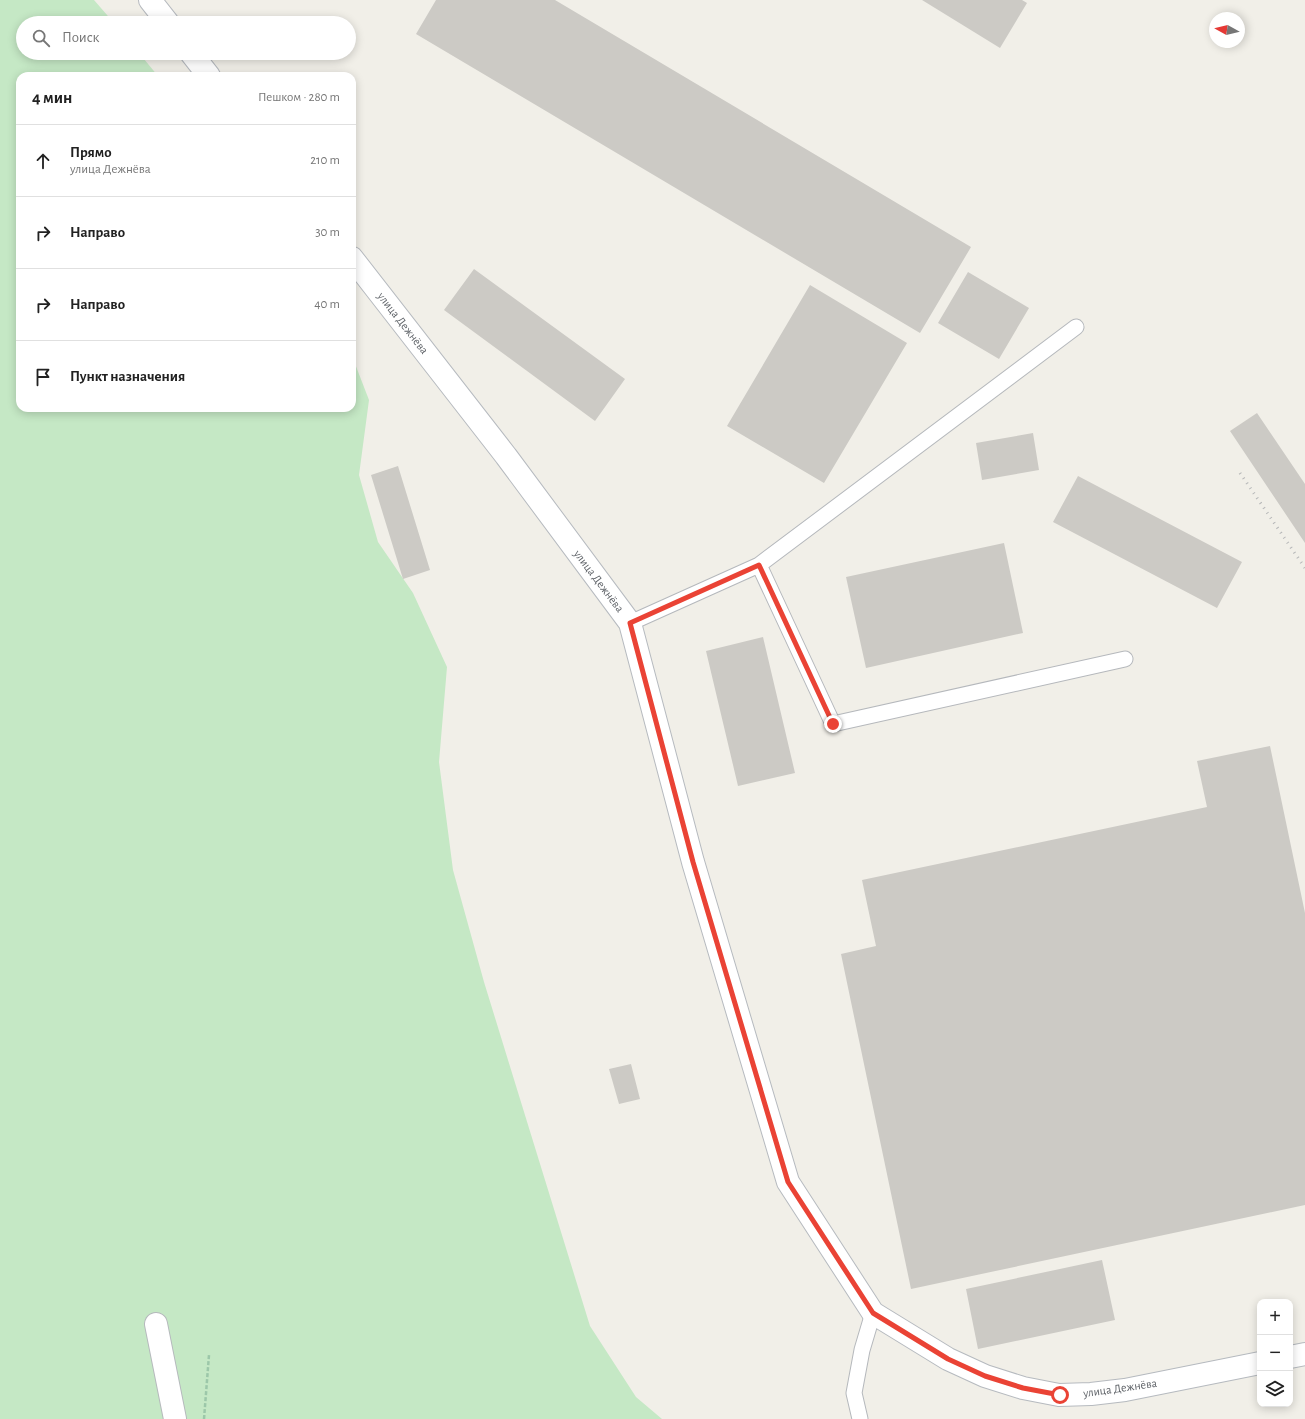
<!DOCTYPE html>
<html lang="ru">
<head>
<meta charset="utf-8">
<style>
	body { margin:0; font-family:"Alegreya Sans",sans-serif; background:#f6f6f6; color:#222 }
	.controls { position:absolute; right:12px; bottom:12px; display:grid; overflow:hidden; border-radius:8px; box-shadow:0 2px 10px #0003 }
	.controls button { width:36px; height:36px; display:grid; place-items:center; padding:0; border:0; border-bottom:1px solid #e0e0e0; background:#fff; color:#222; font:20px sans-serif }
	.compass { position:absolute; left:1209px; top:12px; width:36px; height:36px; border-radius:50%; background:#fff; box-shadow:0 2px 10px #0003; rotate:278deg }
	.stop { position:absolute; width:12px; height:12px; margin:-9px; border:3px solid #ea4335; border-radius:50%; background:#fff }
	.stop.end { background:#ea4335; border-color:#fff; box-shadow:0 1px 4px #0008 }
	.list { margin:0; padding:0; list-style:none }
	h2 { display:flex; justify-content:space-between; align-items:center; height:52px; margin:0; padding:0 16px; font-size:17px }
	h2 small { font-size:13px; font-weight:400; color:#767676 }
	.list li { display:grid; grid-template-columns:26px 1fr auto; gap:12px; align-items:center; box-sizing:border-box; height:72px; padding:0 16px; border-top:1px solid #e0e0e0 }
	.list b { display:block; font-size:15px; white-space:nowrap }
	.list p { margin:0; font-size:13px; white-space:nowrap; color:#767676 }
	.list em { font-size:13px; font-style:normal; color:#767676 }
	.icon { flex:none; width:22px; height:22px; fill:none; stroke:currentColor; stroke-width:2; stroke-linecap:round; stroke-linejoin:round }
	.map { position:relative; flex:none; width:1305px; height:1419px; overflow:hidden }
	.search { position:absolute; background:#fff; box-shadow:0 2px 10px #0003; left:16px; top:16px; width:340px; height:44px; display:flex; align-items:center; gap:10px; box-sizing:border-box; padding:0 14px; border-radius:22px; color:#767676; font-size:15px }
	.panel { position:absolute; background:#fff; box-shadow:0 2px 10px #0003; left:16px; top:72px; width:340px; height:340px; border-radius:12px }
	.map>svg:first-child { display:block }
	.green { fill:#c5e8c5 }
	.building { fill:#cccac5 }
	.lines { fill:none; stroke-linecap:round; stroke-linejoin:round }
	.lane-casing { stroke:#b5b8bc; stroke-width:17 }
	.street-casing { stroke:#b5b8bc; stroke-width:24 }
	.secondary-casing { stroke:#b6babf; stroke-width:24 }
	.path { stroke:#9cc7a9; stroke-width:2.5; stroke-dasharray:4 2; stroke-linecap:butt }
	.lane { stroke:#fff; stroke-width:15 }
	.street { stroke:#fff; stroke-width:22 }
	.secondary { stroke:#fff; stroke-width:22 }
	.rail { stroke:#b6b7b8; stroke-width:3; stroke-dasharray:1 5; stroke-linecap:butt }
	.route { stroke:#ea4335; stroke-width:5 }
	.labels { text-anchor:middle; stroke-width:3; stroke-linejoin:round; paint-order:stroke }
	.street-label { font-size:12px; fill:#5f6368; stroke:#fff }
</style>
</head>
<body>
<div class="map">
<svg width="1305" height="1419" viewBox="0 0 1305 1419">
	<rect width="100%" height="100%" fill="#f1efe8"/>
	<!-- green -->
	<path class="green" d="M0,0H94L114,23H23V53H139L158,76H20V408H352V356L369,400L359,475L378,542L413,593L447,667L439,762L453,870L484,982L590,1326L636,1397L662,1419H0Z"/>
	<!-- building -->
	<path class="building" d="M436,0H555L971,247L920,333L416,34Z
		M922,0H1022L1027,3L1000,48Z
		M474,269L625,379L595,421L444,310Z
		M968,272L1029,308L999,359L938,323Z
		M810,285L907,343L824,483L727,426Z
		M1257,413L1305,484V543L1230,431Z
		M1033,433L1039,470L982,480L976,443Z
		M398,466L430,570L403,579L371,475Z
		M1078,476L1242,562L1217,608L1053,522Z
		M1004,543L1023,633L866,668L846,577Z
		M763,637L795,773L738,786L706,651Z
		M1270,746L1305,913V1205L911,1289L841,954L876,946L862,880L1207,807L1197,761Z
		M631,1064L640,1099L619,1104L609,1069Z
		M1102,1260L1115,1320L978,1349L966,1289Z"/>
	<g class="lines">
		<defs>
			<path id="lane" d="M759,565L833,724L1125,659
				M630,623L759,565L1076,327
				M860,1419L854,1393L862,1350L873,1313"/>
			<path id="street" d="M156,1324L175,1419"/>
			<path id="secondary" d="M150,0L168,23
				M191,53L209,76
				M352,258L506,456L630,623L693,862L788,1182L873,1313L948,1359L985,1376L1023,1388L1059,1395L1091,1394L1125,1390L1260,1363
				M1290,1357L1305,1354"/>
		</defs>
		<!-- lane casing -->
		<use href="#lane" class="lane-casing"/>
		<!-- street casing -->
		<use href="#street" class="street-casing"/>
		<!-- secondary casing -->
		<use href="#secondary" class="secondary-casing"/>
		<!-- path -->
		<path class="path" d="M204,1419L209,1355"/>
		<!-- lane -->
		<use href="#lane" class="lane"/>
		<!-- street -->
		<use href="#street" class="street"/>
		<!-- secondary -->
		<use href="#secondary" class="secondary"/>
		<!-- rail -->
		<path class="rail" d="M1240,473L1305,568"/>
	</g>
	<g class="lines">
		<!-- route -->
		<path class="route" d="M833,724L759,565L630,623L693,862L788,1182L873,1313L948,1359L985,1376L1023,1388L1060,1395"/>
	</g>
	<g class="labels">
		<!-- street labels -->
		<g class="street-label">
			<text transform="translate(403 323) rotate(52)" y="4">улица Дежнёва</text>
			<text transform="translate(599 581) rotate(53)" y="4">улица Дежнёва</text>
			<text transform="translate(1120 1388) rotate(-8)" y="4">улица Дежнёва</text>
		</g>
	</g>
</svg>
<div class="controls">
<button>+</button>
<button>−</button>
<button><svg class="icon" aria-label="layers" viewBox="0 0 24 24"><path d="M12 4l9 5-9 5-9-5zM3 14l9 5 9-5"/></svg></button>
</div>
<svg class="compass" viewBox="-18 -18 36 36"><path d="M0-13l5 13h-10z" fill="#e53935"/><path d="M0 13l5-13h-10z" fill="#767676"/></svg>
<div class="stop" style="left:1060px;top:1395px"></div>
<div class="stop end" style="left:833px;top:724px"></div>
<div class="search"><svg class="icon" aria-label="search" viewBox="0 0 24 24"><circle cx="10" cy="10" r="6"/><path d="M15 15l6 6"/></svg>Поиск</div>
<section class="panel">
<h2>4 мин<small>Пешком · 280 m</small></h2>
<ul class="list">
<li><svg class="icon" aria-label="ahead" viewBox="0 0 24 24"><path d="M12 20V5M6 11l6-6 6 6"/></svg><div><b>Прямо</b><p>улица Дежнёва</p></div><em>210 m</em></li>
<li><svg class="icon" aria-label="right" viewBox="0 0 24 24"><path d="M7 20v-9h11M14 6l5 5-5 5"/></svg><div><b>Направо</b></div><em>30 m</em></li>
<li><svg class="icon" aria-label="right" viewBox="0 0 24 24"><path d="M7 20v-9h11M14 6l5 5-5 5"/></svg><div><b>Направо</b></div><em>40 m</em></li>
<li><svg class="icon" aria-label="arrive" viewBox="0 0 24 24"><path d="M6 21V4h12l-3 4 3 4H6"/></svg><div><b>Пункт назначения</b></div></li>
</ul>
</section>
</div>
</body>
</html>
